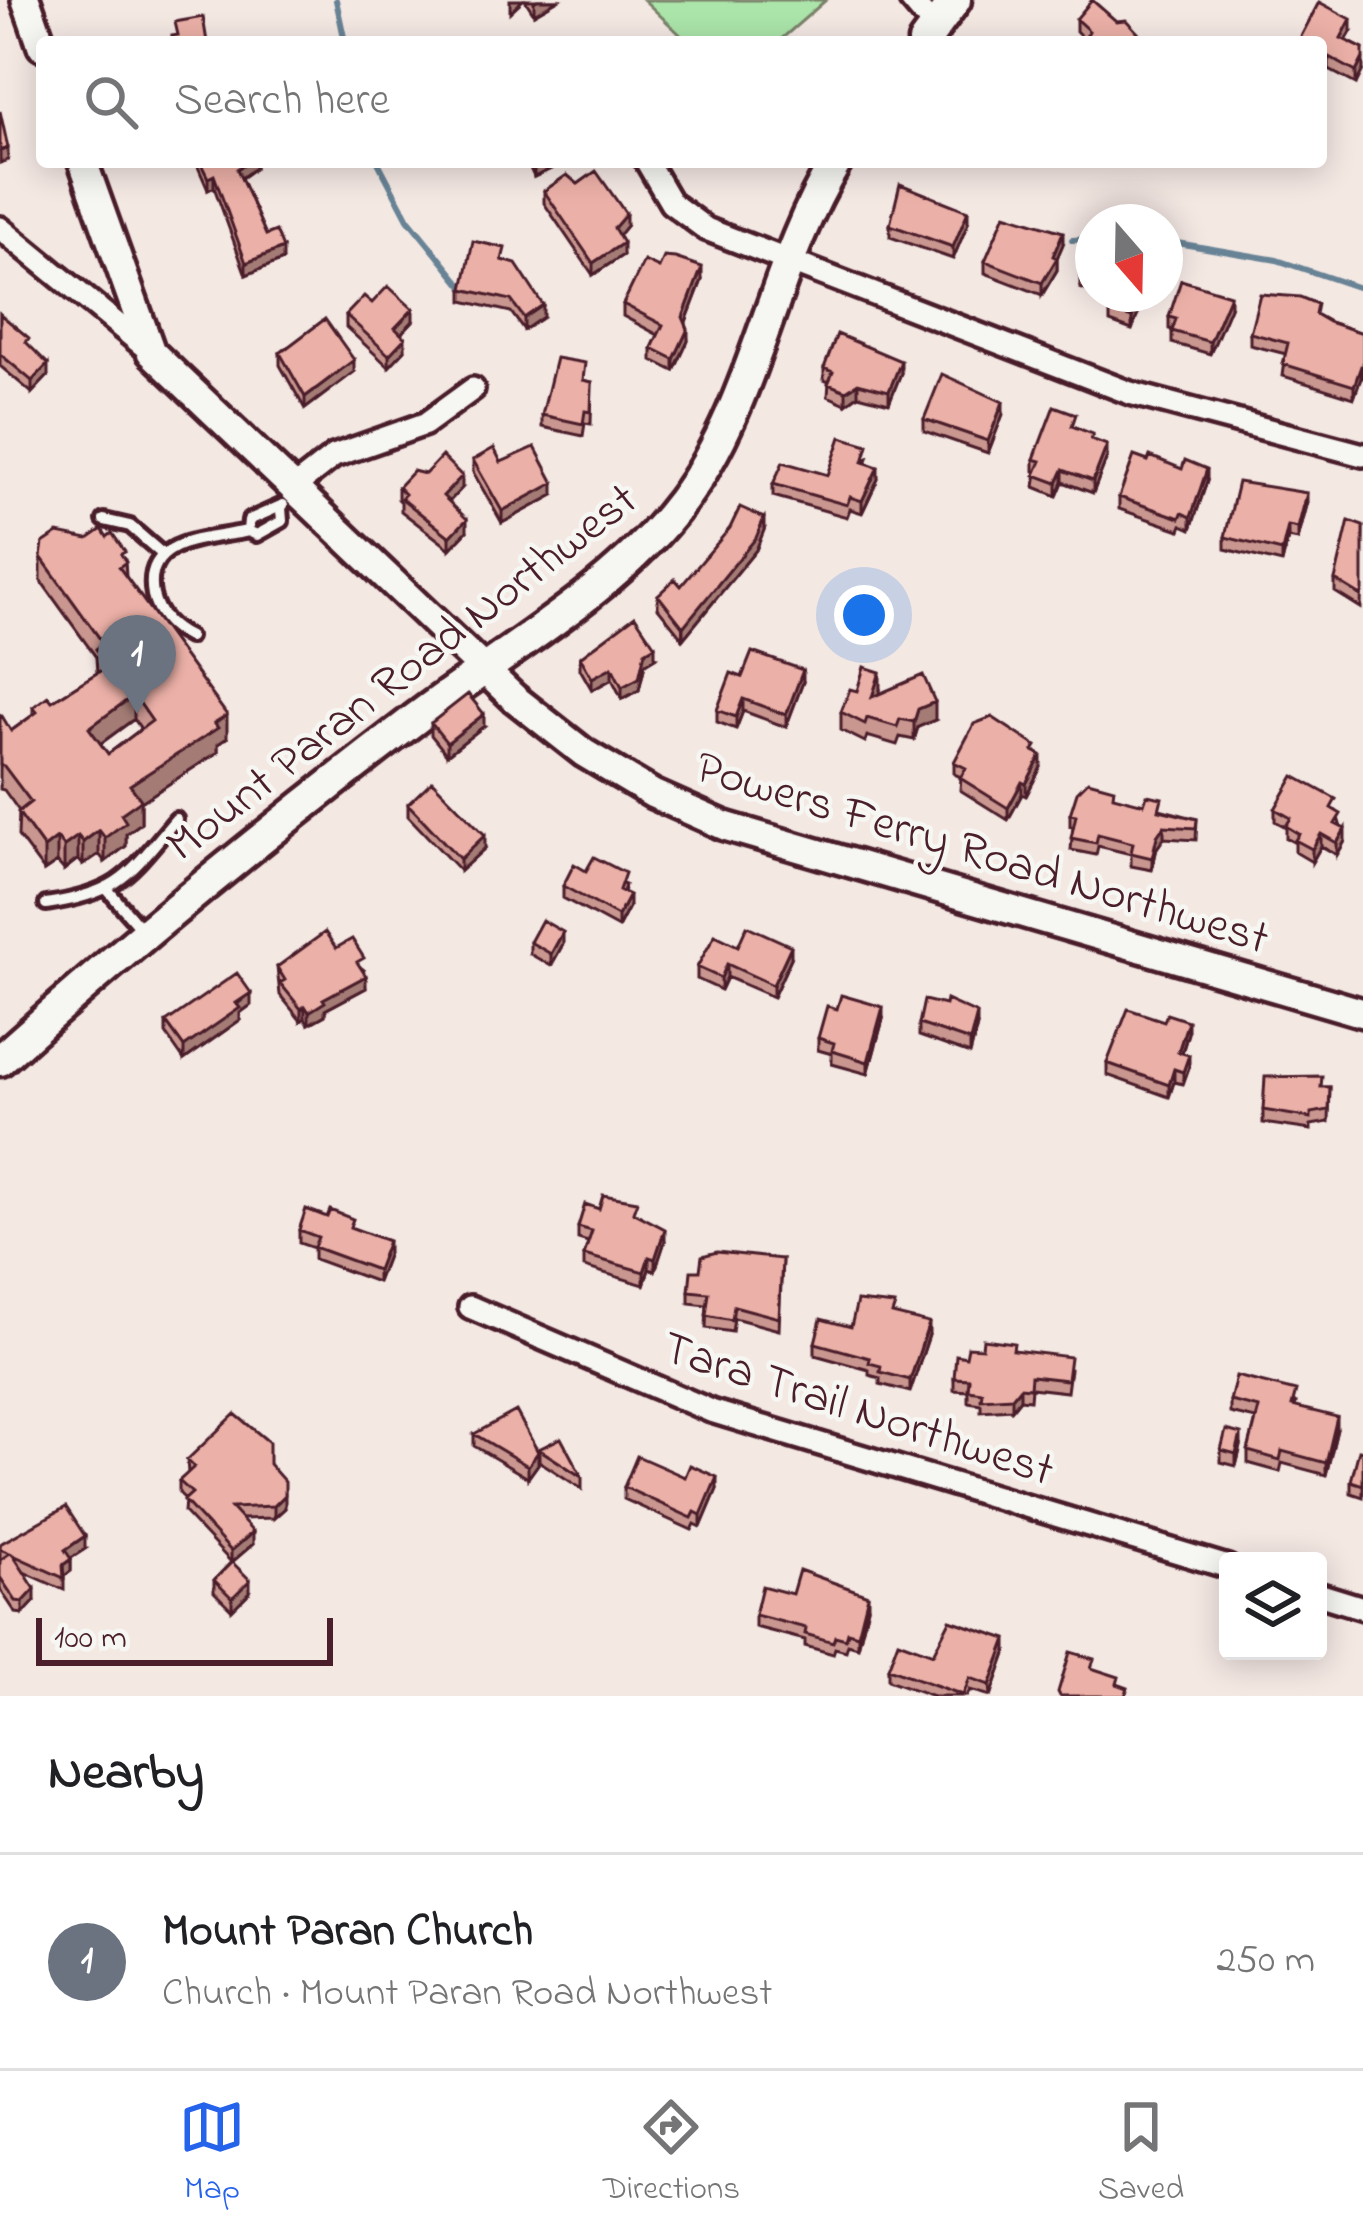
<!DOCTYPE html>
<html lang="en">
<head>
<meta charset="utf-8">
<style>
	body { margin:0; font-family:"Indie Flower",sans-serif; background:#f6f6f6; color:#202124 }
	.controls { position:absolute; right:36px; bottom:36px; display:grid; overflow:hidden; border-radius:12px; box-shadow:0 6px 30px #0003 }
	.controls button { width:108px; height:108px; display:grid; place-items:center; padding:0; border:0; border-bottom:3px solid #e0e0e0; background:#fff; color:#202124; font:60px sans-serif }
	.compass { position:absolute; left:1075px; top:204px; width:108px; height:108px; border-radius:50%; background:#fff; box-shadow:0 6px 30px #0003; rotate:160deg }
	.scale { position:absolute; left:36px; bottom:30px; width:297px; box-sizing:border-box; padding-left:12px; border:6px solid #4a1f2b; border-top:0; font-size:33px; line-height:42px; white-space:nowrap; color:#4a1f2b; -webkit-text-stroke:9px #f6f6f2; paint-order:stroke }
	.you { position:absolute; left:864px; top:615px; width:42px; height:42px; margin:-30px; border:9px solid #fff; border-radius:50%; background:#1a73e8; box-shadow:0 0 0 18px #1a73e833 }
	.badge { display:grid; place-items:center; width:78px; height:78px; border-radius:50%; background:#2563eb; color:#fff; font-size:39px; font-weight:700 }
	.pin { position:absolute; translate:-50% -99px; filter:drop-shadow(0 3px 6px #0008) }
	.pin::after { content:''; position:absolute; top:63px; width:42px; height:36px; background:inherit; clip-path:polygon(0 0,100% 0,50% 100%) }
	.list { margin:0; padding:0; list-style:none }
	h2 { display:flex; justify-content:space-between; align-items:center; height:156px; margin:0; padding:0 48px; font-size:51px }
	h2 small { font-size:39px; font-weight:400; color:#757577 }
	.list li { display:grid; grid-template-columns:78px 1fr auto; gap:36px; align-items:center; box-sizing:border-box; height:216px; padding:0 48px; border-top:3px solid #e0e0e0 }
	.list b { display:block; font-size:45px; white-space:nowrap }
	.list p { margin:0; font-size:39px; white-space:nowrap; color:#757577 }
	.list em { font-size:39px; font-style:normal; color:#757577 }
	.icon { flex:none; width:66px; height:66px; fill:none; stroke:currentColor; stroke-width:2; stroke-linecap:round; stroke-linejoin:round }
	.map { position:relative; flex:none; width:1363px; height:1696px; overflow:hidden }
	.search { position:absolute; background:#fff; box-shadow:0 6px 30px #0003; left:36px; right:36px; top:36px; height:132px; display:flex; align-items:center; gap:30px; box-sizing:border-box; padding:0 42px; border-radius:12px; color:#757577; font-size:45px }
	.sheet { height:372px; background:#fff }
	nav { display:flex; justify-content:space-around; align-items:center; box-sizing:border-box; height:168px; border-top:3px solid #e0e0e0; background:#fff; font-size:33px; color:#757577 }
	nav a { display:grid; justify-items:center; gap:6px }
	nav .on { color:#2563eb }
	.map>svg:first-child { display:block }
	.green { fill:#abe5aa; stroke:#7a826a; stroke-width:3 }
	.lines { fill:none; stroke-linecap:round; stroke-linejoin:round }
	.stream { stroke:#688395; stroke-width:6 }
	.service-casing { stroke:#4a1f2b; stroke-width:20 }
	.minor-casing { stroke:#4a1f2b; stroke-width:30 }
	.tertiary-casing { stroke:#4a1f2b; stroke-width:36 }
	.secondary-casing { stroke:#4a1f2b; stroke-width:39 }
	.service { stroke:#f6f6f2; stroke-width:10 }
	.minor { stroke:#f6f6f2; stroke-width:21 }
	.tertiary { stroke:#f6f6f2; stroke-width:27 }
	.secondary { stroke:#f6f6f2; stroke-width:30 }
	.wall { fill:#ca9790; stroke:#4a1f2b; stroke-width:3; fill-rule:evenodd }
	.shaded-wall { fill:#a47b75; stroke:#4a1f2b; stroke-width:3 }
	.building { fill:#ebb0a7; stroke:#4a1f2b; stroke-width:3; fill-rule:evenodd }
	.labels { text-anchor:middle; stroke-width:9; stroke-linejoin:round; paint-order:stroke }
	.street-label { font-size:48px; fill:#4a1f2b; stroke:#f6f6f2 }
</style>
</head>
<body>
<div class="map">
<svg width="1363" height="1696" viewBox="0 0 1363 1696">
	<rect width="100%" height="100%" fill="#f4e8e3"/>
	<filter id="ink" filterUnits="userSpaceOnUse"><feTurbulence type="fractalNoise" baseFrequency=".00833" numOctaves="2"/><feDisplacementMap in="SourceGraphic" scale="24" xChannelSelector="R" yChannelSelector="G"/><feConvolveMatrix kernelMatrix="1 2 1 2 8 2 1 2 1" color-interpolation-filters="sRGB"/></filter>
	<g filter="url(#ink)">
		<!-- green -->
		<path class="green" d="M644,0H826L778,42H688Z"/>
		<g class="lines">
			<!-- stream -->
			<path class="stream" d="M336,0L345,42
				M378,162L408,219L464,288
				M1072,240L1093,239
				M1165,241L1277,260L1363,289"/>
			<defs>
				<path id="service" d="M104,520L130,526L161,553
					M248,531L249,520L283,505
					M189,637C171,628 158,616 153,595C142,537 208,540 248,531L257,535L282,521L281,508
					M107,889L144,932
					M46,904C121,893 129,874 176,819"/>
				<path id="minor" d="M911,0L935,28
					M647,162L671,203L706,229L1130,393L1363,455
					M0,228L151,352
					M293,488L334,456L425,424L473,389
					M470,1307L711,1411L1228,1567
					M1318,1594L1363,1608"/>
				<path id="tertiary" d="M26,0L42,46
					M83,162L151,352L514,698L584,753L653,794L725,826L1363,1013"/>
				<path id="secondary" d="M924,42L955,0
					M0,1060C134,940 272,828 415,719C504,651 614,592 682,501C757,401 771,267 836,162"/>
			</defs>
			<!-- service casing -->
			<use href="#service" class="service-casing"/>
			<!-- minor casing -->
			<use href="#minor" class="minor-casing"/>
			<!-- tertiary casing -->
			<use href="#tertiary" class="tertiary-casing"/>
			<!-- secondary casing -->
			<use href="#secondary" class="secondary-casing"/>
			<!-- service -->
			<use href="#service" class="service"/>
			<!-- minor -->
			<use href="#minor" class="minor"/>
			<!-- tertiary -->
			<use href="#tertiary" class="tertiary"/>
			<!-- secondary -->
			<use href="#secondary" class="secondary"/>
		</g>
		<!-- wall -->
		<path class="wall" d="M525,0H558L534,14Z
			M1076,19L1141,42L1084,39L1076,31Z
			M1351,32L1346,40L1363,49L1356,84L1329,70L1324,78L1321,76V42Z
			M196,162H255V168L241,178L266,235L283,260L246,275L214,187L208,190Z
			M527,162H557V166L534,177Z
			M544,191L626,226L618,235L623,255L593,275L544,203Z
			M968,223L953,259L890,237V225Z
			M1063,244L1057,258V270L1042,295L985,273V261Z
			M1093,247V293L1080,288V276Z
			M505,261L543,317L524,330L511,312L463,301V289Z
			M659,268L702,280L686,322L688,341L674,371L652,360V348L658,335L623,316V304Z
			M1097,294H1142V303L1132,330L1110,322V310L1114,300Z
			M372,303L413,321L401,334L405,350L389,367L346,327V315Z
			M1230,307L1210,354L1172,343V330L1169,329V317Z
			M0,314L29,346L48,376L32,393L0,366Z
			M1317,315L1329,322L1363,333V378H1361L1354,398L1283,376L1286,354L1250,345V333Z
			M280,353L354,372L305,409L280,365Z
			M824,368L901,373L889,403L858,395L846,404L828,396L829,382L824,380Z
			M584,381L592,382L591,424L585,423L583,436L542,427V415Z
			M1003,414L988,453L924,431V419Z
			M1076,427L1093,440L1107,457L1093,493L1063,482L1057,496L1035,487L1037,472L1034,471V459Z
			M868,458L866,463L878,479L862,513L850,509L847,517L773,496V484L828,475Z
			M473,460L501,462L554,495L502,523L473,472Z
			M1207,481L1191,529L1182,525L1180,530L1119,509V497Z
			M398,487L462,488L449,502L467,531L450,549L401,511V502L398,499Z
			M1307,505L1298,540L1288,538L1282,563L1225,549V537Z
			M1363,526L1361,608L1335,592V580Z
			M764,530L756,550L683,639L658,608V595L681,586Z
			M41,557L125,560L126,577L227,738L218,744V752L141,802V823L126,834V846L105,862L99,854L83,865L78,859L64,870L57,862L44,871L18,836L19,811L4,790L0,789V716L11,731L33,715V707L52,701L97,673L96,657L41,581ZM134,719L141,729L108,754L100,744Z
			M580,657L655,658L645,664L639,690L622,699L612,679L592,690L580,669Z
			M742,677L803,682L786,727L743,711L736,729L717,722V710Z
			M880,690L878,695L935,720L918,727L914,740L900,737L897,745L867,736L865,742L841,730V712L857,691Z
			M431,723L484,726L447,755L431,735Z
			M1036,752L1041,767L1026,796L1022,794L1008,820L960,790L961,777L954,774V762Z
			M1114,797L1197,819L1196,840L1164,838L1157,848L1152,870L1131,866V854L1098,846L1096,855L1071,850L1073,827L1070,826V814Z
			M408,804L485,848L460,871L408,816Z
			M1275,809L1336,811L1345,841L1337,855L1321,846L1312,862L1295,852V843L1286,838V827L1275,821Z
			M586,871L625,885L623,892L629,907L618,928L563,898V886Z
			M530,942L563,944L551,966L530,954Z
			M336,948L364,970L363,971L366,988L325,1010V1015L309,1024L305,1018L301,1021L280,995L277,967Z
			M791,958L773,997L727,977L721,990L697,979V967Z
			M251,1005L240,1013V1020L184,1060L166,1034V1022Z
			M883,1019L868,1074L832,1064V1054L818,1050V1038Z
			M919,1024L977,1026L970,1054L919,1036Z
			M1188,1033L1182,1053L1189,1067L1183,1084L1174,1082L1169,1097L1107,1075V1063Z
			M1321,1087H1330L1329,1122L1311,1125V1130L1263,1123V1110Z
			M599,1209L637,1214L665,1241L655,1271L649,1269L644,1285L584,1267V1255L588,1242L578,1239V1227Z
			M353,1228L388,1253L377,1282L314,1259V1248L299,1243V1230Z
			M782,1259L779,1330L734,1318L732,1332L706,1328L707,1305L689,1303V1291L700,1271Z
			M895,1315L929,1335L910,1392L880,1384V1378L869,1375V1370L815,1355V1343L851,1327Z
			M1014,1350L1070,1369L1067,1392L1031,1388L1030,1400L1020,1399L1012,1409L981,1411V1404L968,1402V1391L954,1390V1378L966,1357Z
			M1230,1401L1296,1403L1295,1407L1337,1429L1326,1475L1282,1463L1280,1472L1248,1463V1451L1256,1419L1230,1413Z
			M474,1434L538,1464L528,1478L474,1446Z
			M1241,1446L1236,1466L1221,1462V1450Z
			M539,1449L582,1477V1489L539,1461Z
			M1363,1451V1497L1351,1493V1481Z
			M187,1460L269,1464L285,1508L274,1518L242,1519L253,1544L232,1562L250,1592L232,1610L214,1592V1580L231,1562L184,1512L185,1499L179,1493V1481L188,1473Z
			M685,1477L717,1489L701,1527L695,1524L692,1530L624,1499V1487Z
			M0,1544L85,1549L71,1558V1571L64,1576V1590L24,1572L35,1601L23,1614L16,1613L0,1589Z
			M792,1594L868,1607L858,1647L848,1644L846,1651L835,1648L833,1654L805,1646V1640L755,1627V1615Z
			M1007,1651L991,1696L970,1690L967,1696H933L888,1680V1668L933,1654Z"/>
		<!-- shaded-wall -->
		<path class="shaded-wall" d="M510,0H523L510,12Z
			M537,0H558L534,14V2Z
			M1351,19V32L1341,50V38Z
			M1329,57V70L1324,78V66Z
			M1363,58V70L1356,84V72Z
			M8,148V160L0,163V151Z
			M247,162H255V168L237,181V169Z
			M540,162H557V166L534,177V165Z
			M214,175V187L208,190V178Z
			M968,211V223L953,259V247Z
			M626,214V226L614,241V228Z
			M1063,232V244L1057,258V270L1042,295V283Z
			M623,243V255L593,275V263Z
			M283,248V260L246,275V263Z
			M702,267V280L683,329V317Z
			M1141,294L1142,303L1132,330V318Z
			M1230,295V307L1210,354V342Z
			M543,305V317L524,330V318Z
			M413,309V321L395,340V328Z
			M688,329V341L674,371V359Z
			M405,338V350L389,367V355Z
			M354,360V372L305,409V397Z
			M901,361V373L889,403V391Z
			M48,364V376L32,393V381Z
			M1361,366V378L1354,398V386Z
			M858,383V395L846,404V391Z
			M1003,402V414L988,453V441Z
			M1107,445V457L1093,493V481Z
			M878,467V479L862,513V501Z
			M1207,469V481L1191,529V517Z
			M1063,470V482L1057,496V483Z
			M462,476V488L443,508V496Z
			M554,483V495L502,523V511Z
			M1307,493V505L1298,540V528Z
			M764,518V530L756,550L683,639V627Z
			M467,519V531L450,549V537Z
			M1288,526V538L1282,563V551Z
			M655,646V658L645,664L639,690L622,699V687L645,652Z
			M612,667V679L592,690V678Z
			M803,670V682L786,727V715Z
			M880,672V690L872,715V697Z
			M134,695V719L89,752V728Z
			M743,699V711L736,729V717Z
			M935,702V720L918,727L914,740V722L918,709Z
			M484,714V726L447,755V743Z
			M227,715V738L218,744V752L141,802V823L126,834V846L105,862V838L121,814L130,785Z
			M1041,755V767L1026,796V784Z
			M1022,782V794L1008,820V808Z
			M1164,826V838L1157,848L1152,870V858L1157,836Z
			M1345,829V841L1337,855V843Z
			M99,830V854L83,865V842Z
			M1321,834V846L1312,862V849Z
			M485,835V848L460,871V859Z
			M78,836V859L64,870V846Z
			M57,838V862L44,871V848Z
			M629,895V907L618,928V916Z
			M563,932V944L551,966V954Z
			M791,946V958L773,997V985Z
			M727,964V977L721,990V978Z
			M366,976V988L325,1010V1015L309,1024V1012L323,999Z
			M251,993V1005L240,1013V1020L184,1060V1047Z
			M305,1006V1018L301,1021V1009Z
			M883,1007V1019L868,1074V1062Z
			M977,1014V1026L970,1054V1041Z
			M1188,1021V1033L1178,1064V1052Z
			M1189,1055V1067L1183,1084V1072Z
			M1174,1069V1082L1169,1097V1085Z
			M665,1229V1241L655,1271V1259Z
			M388,1241V1253L377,1282V1270Z
			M649,1257V1269L644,1285V1272Z
			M929,1323V1335L910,1392V1380Z
			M1020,1387V1399L1012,1409V1397Z
			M1337,1417V1429L1326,1475V1463Z
			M1241,1434V1446L1236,1466V1454Z
			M538,1452V1464L528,1478V1466Z
			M717,1477V1489L701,1527V1515Z
			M285,1495V1508L274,1518V1506Z
			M253,1532V1544L231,1563V1551Z
			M85,1536V1549L65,1562V1550Z
			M71,1559V1571L63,1577V1565Z
			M250,1580V1592L232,1610V1598Z
			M35,1589V1601L23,1614V1602Z
			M868,1595V1607L858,1647V1635Z
			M1007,1639V1651L991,1696L990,1685Z"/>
		<!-- building -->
		<path class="building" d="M1092,0L1116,21L1126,20L1141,36L1136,42H1083L1089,31L1076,19Z
			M1319,2L1351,19L1341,38L1363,49V58L1356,72L1329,57L1324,66L1321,64V42H1298Z
			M203,17L207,42H173L172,36L178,35L175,22Z
			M0,111L8,148L0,151Z
			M200,162H247L237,169L266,235L276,231L283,248L246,263L214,175L208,178Z
			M596,171L626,214L614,228L623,243L593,263L544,191L567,175L578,184Z
			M900,184L968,211L953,247L890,225Z
			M1005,214L1063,232L1053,256L1057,258L1042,283L985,261Z
			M473,241L505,248L502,260L516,264L543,305L524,318L511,300L463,289Z
			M1093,247V281L1080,276Z
			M664,257L675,258L702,267L683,317L688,329L674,359L652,348L663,325L623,304L644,261L659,268Z
			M1181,280L1230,295L1210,342L1172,331L1176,319L1169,317Z
			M388,286L413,309L395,328L405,338L389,355L346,315L364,296L372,303Z
			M1116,294H1141L1132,318L1110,310Z
			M1260,294L1300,297L1317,304L1315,314L1329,322L1363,333V366H1361L1354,386L1283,364L1288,343L1250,333Z
			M0,314L29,338L26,342L48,364L32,381L0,354Z
			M325,319L354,360L305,397L280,353Z
			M837,334L901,361L889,391L858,383L846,391L828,384L833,372L824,368Z
			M556,358L585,363L583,380L592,382L591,412L585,411L583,424L542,415Z
			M942,374L1003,402L988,441L924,419Z
			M1054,406L1076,414L1072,426L1093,434L1091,439L1107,445L1093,481L1063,470L1057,483L1035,475L1041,461L1034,459Z
			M841,437L868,445L863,462L878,467L862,501L850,497L847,505L773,484L783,462L828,475Z
			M535,447L554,483L502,511L473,460L494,448L501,462Z
			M442,456L462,476L443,496L467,519L450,537L401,498L405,494L398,487L413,471L425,474Z
			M1134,456L1148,461L1150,456L1182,469L1185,460L1207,469L1191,517L1182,513L1180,518L1119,497Z
			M1238,482L1307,493L1298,528L1288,526L1282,551L1225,537Z
			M740,507L764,518L756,538L683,627L658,595L675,579L681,586L730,528Z
			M1349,521L1363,526V591L1361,596L1335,580Z
			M102,529L107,537L112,533L125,552L121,554L126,562L119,567L227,715L214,723L218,728L130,785L141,800L121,814L126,822L105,838L99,830L83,842L78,836L64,846L57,838L44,848L18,812L31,802L4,766L0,765V716H2L11,731L37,712L33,707L48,696L52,701L108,666L96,649L103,643L41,557L43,543L58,533L88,539ZM134,695L152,721L108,754L89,728Z
			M635,616L655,646L645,652L639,678L622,687L612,667L592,678L580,657Z
			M752,652L803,670L786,715L743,699L736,717L717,710L731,673L742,677Z
			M864,667L880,672L872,697L923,675L935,702L918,709L914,722L900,719L897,727L867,718L865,724L841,712L850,689L857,691Z
			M468,694L484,714L447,743L431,723Z
			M992,717L1036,746L1033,751L1041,755L1026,784L1022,782L1008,808L960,778L966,768L954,762L974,724Z
			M1294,776L1336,799L1331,808L1341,814L1335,824L1345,829L1337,843L1321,834L1312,849L1295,840L1299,834L1286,826L1291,818L1275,809Z
			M432,781L485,835L460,859L408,804Z
			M1088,781L1114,788L1113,796L1144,804L1147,795L1162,798L1159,810L1197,819L1196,828L1164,826L1157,836L1152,858L1131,853L1133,843L1098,834L1096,843L1071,838L1076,815L1070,814L1077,792Z
			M594,857L625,873L619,890L629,895L618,916L563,886L574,864L586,871Z
			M542,920L563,932L551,954L530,942Z
			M747,926L791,946L773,985L727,964L721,978L697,967L715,935L738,946Z
			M325,932L336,948L352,939L364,958L357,962L366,976L323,999L325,1002L309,1012L305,1006L301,1009L280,983L285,980L277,967Z
			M237,973L251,993L236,1003L240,1008L184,1047L166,1022Z
			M841,995L883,1007L868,1062L832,1051L834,1043L818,1038L827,1006L837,1009Z
			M924,1000L945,1005L946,1000L977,1014L970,1041L919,1024Z
			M1128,1009L1164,1021L1167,1014L1188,1021L1178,1052L1189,1055L1183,1072L1174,1069L1169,1085L1107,1063Z
			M1322,1076L1321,1087H1330L1329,1110L1311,1113V1118L1263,1110L1265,1077Z
			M603,1195L637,1201L633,1212L665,1229L655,1259L649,1257L644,1272L584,1255L592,1231L578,1227L585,1204L599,1209Z
			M306,1209L327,1217L330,1210L353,1219L350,1227L388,1241L377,1270L314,1247L318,1237L299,1230Z
			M717,1252L782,1259L779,1318L734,1306L732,1320L706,1315L709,1293L689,1291L691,1271H700L702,1256Z
			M857,1301L895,1305L892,1314L929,1323L910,1380L880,1372L881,1366L869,1363L870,1358L815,1343L821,1319L851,1327Z
			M983,1339L1014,1343L1013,1350L1070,1357L1067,1380L1031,1376L1030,1388L1020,1387L1012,1397L981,1399L982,1392L968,1390L969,1379L954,1378L956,1355L966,1357L968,1347L982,1348Z
			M1236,1376L1296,1391L1292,1406L1337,1417L1326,1463L1282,1451L1280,1460L1248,1451L1259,1408L1230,1401Z
			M516,1411L538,1452L528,1466L474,1434Z
			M235,1414L269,1442V1464L285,1482V1495L274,1506L231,1508L253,1532L231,1551L184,1500L192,1493L179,1481L194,1467L187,1460Z
			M1226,1430L1241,1434L1236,1454L1221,1450Z
			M561,1438L582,1477L539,1449Z
			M1359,1450L1363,1451V1485L1351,1481Z
			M637,1456L685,1477L690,1465L717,1477L701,1515L695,1512L692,1518L624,1487Z
			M66,1507L85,1536L65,1550L71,1559L63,1565L64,1578L13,1555L35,1589L23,1602L16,1601L0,1577V1560L10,1553L0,1549V1544Z
			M232,1562L250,1580L232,1598L214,1580Z
			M799,1570L868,1595L858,1635L848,1632L846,1639L835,1636L833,1642L805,1634L806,1628L755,1615L762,1586L792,1594Z
			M950,1620L1007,1639L990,1685L970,1678L963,1695L888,1668L898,1641L933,1654Z
			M1070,1652L1094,1659L1091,1668L1119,1677L1117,1684L1128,1688L1125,1696H1060L1058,1692Z"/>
	</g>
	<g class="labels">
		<!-- street labels -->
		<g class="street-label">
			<text transform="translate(400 670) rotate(-38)" y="17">Mount Paran Road Northwest</text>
			<text transform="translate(983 850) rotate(17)" y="17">Powers Ferry Road Northwest</text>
			<text transform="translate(859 1406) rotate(18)" y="17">Tara Trail Northwest</text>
		</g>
	</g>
</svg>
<div class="controls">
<button><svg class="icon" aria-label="layers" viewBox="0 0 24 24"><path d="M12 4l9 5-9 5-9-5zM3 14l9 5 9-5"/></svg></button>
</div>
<svg class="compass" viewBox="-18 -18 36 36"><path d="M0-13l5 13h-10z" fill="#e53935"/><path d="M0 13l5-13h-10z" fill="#757577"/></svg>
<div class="scale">100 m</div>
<div class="you"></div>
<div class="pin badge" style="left:137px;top:714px;background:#6b7280">1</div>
<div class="search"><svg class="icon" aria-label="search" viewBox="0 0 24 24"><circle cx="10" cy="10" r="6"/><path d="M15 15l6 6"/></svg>Search here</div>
</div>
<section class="sheet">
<h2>Nearby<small></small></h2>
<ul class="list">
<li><span class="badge" style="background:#6b7280">1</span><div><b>Mount Paran Church</b><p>Church · Mount Paran Road Northwest</p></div><em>250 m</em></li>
</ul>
</section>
<nav>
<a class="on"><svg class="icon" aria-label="map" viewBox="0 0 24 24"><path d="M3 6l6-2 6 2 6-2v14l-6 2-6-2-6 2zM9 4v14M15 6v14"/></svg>Map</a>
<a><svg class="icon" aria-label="directions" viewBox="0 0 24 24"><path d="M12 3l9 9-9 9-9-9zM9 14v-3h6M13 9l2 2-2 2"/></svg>Directions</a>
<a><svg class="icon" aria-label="saved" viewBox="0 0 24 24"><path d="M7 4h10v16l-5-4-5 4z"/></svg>Saved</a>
</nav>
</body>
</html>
